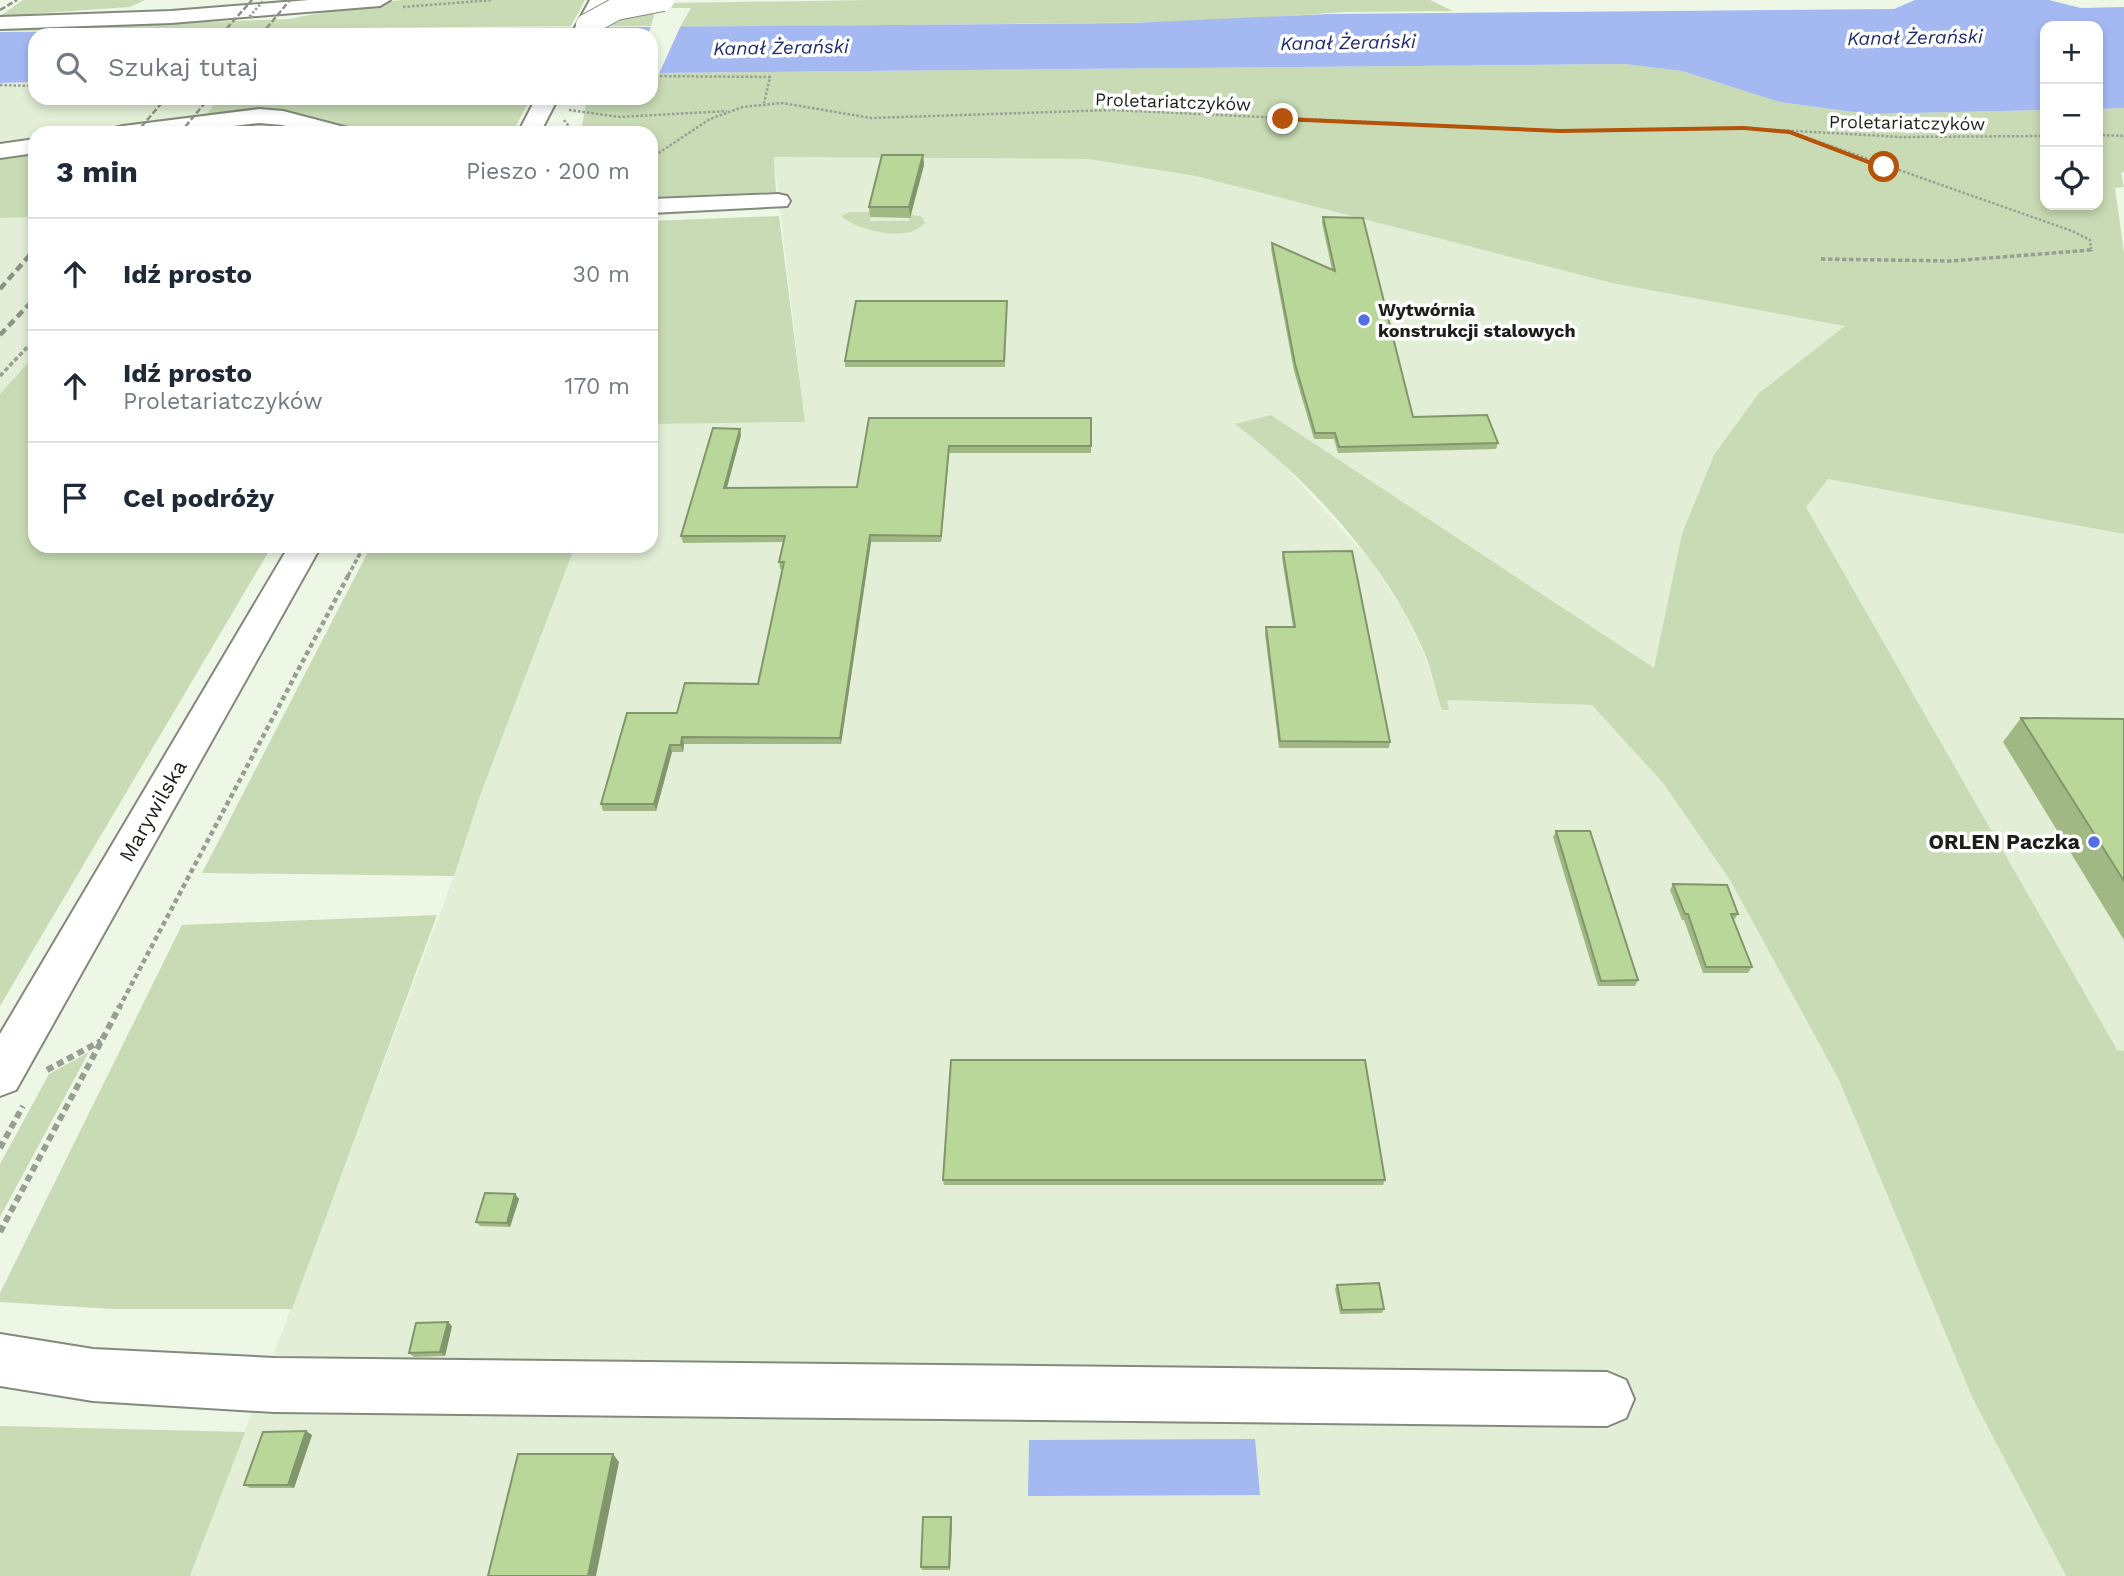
<!DOCTYPE html>
<html lang="pl">
<head>
<meta charset="utf-8">
<style>
	body { margin:0; font-family:"Work Sans",sans-serif; background:#f2f2f3; color:#1f2937 }
	.controls { position:absolute; right:21px; top:21px; display:grid; overflow:hidden; border-radius:14px; box-shadow:0 4px 10px #0003 }
	.controls button { width:63px; height:63px; display:grid; place-items:center; padding:0; border:0; border-bottom:2px solid #e0e1e3; background:#fff; color:#1f2937; font:35px sans-serif }
	.stop { position:absolute; width:21px; height:21px; margin:-16px; border:5px solid #b45309; border-radius:50%; background:#fff }
	.stop.end { background:#b45309; border-color:#fff; box-shadow:0 2px 7px #0008 }
	.list { margin:0; padding:0; list-style:none }
	h2 { display:flex; justify-content:space-between; align-items:center; height:91px; margin:0; padding:0 28px; font-size:30px }
	h2 small { font-size:23px; font-weight:400; color:#747a83 }
	.list li { display:grid; grid-template-columns:46px 1fr auto; gap:21px; align-items:center; box-sizing:border-box; height:112px; padding:0 28px; border-top:2px solid #e0e1e3 }
	.list b { display:block; font-size:26px; white-space:nowrap }
	.list p { margin:0; font-size:23px; white-space:nowrap; color:#747a83 }
	.list em { font-size:23px; font-style:normal; color:#747a83 }
	.icon { flex:none; width:38px; height:38px; fill:none; stroke:currentColor; stroke-width:2; stroke-linecap:round; stroke-linejoin:round }
	.map { position:relative; flex:none; width:2124px; height:1576px; overflow:hidden }
	.search { position:absolute; background:#fff; box-shadow:0 4px 10px #0003; left:28px; top:28px; width:630px; height:77px; display:flex; align-items:center; gap:18px; box-sizing:border-box; padding:0 24px; border-radius:21px; color:#747a83; font-size:26px }
	.panel { position:absolute; background:#fff; box-shadow:0 4px 10px #0003; left:28px; top:126px; width:630px; height:427px; border-radius:21px }
	.map>svg:first-child { display:block }
	.built { fill:#e2eed6 }
	.green { fill:#c8dbb4 }
	.water { fill:#a4b8f2 }
	.pier { fill:#eef7e6 }
	.lines { fill:none; stroke-linecap:round; stroke-linejoin:round }
	.minor-casing { stroke:#828a7b; stroke-width:4 }
	.major-casing { stroke:#828a7b; stroke-width:4 }
	.path-far3 { stroke:#989e92; stroke-width:2.5; stroke-dasharray:2.5 2; stroke-linecap:butt }
	.path-far2 { stroke:#989e92; stroke-width:3.5; stroke-dasharray:4.5 2.5; stroke-linecap:butt }
	.path-far1 { stroke:#989e92; stroke-width:4.5; stroke-dasharray:5 3.5; stroke-linecap:butt }
	.path { stroke:#989e92; stroke-width:6; stroke-dasharray:7 4.5; stroke-linecap:butt }
	.minor { fill:#fff; fill-rule:evenodd }
	.major { fill:#fff; fill-rule:evenodd }
	.rail-far1 { stroke:#8b9286; stroke-width:2.5; stroke-dasharray:6 2.5; stroke-linecap:butt }
	.rail { stroke:#8b9286; stroke-width:4.5; stroke-dasharray:8 4.5; stroke-linecap:butt }
	.major-bridge-casing { stroke:#828a7b; stroke-width:24; stroke-linecap:butt }
	.path-bridge { stroke:#989e92; stroke-width:2.5; stroke-dasharray:2.5 2; stroke-linecap:butt }
	.major-bridge { stroke:#fff; stroke-width:22 }
	.wall { fill:#a0b984 }
	.shaded-wall { fill:#82966c }
	.building { fill:#bad79a; stroke:#82966c; stroke-width:2 }
	.route { fill:#b45309 }
	.poi-dot { fill:#5270e5; stroke:#fff; stroke-width:2.5 }
	.labels { text-anchor:middle; stroke-width:7; stroke-linejoin:round; paint-order:stroke }
	.far-street-label { font-size:18px; fill:#1c1f19; stroke:#fff }
	.far-poi-label { font-size:18px; font-weight:bold; fill:#1c1f19; stroke:#fff; text-anchor:start }
	.far-water-label { font-size:19px; font-style:italic; fill:#1d2b6d; stroke:#fff }
	.street-label { font-size:21px; fill:#1c1f19; stroke:#fff }
	.poi-label { font-size:21px; font-weight:bold; fill:#1c1f19; stroke:#fff; text-anchor:end }
</style>
</head>
<body>
<div class="map">
<svg width="2124" height="1576" viewBox="0 0 2124 1576">
	<rect width="100%" height="100%" fill="#eef7e6"/>
	<!-- built -->
	<path class="built" d="M35,82V98H219L206,115L215,133H35V355L0,394V83Z
		M774,157L1088,159L1196,176L1612,283L1846,326L1759,393L1682,534L1655,669L1271,415L1236,424L1271,451L1369,559L1404,612L1425,655L1442,710L1447,700L1592,705L1663,783L1730,880L1839,1080L1973,1399L2066,1576H190L454,876L481,793L575,546H651V424L805,422Z
		M1828,478L2124,534V1051H2117L1806,507Z"/>
	<!-- green -->
	<path class="green" d="M23,0H145L130,7L0,16Z
		M403,0H585L571,26L0,31V29L289,19L324,12L286,15L290,10Z
		M872,0H1430L1453,11L1345,12L1201,22L680,27L691,8H656L651,26H607L613,19L670,3Z
		M1624,64L1682,71L1779,102L1868,114L2045,110V205H2098V109L2124,108V172L2121,173L2124,187L2115,188L2124,253V534L1828,479L1806,507L2117,1050L2124,1051V1576H2066L1973,1399L1839,1080L1730,880L1663,783L1592,705L1447,700L1449,710H1442C1436,692 1432,672 1425,654C1389,567 1309,480 1235,424L1271,415L1654,668L1682,534L1714,455L1759,393L1845,326L1612,283L1196,176L1088,159L774,157L776,192L651,197V133H590L582,126L587,98H651V73Z
		M219,98H531L512,133H362L302,115L274,111H234L206,115Z
		M256,122L312,133H216L228,123Z
		M35,152V217L0,218V157Z
		M849,212H872L870,221H909L911,214L922,217L925,223C908,243 859,231 841,216Z
		M779,216L805,422L651,424V221Z
		M35,355V546H272L0,1006V394Z
		M371,546H575L481,793L454,876L202,873Z
		M437,915L292,1309H113L0,1302V1293L182,925Z
		M89,1052L0,1217V1164L49,1074Z
		M0,1426L245,1432L190,1576H0Z"/>
	<!-- water -->
	<path class="water" d="M1915,0H2049L2081,8L2124,7V108L2098,109V26H2045V110L1868,114L1779,102L1682,71L1624,64L651,73V35H35V82L0,83V32L1132,23L1329,14L1894,9Z
		M1255,1439L1260,1495L1028,1496L1029,1440Z"/>
	<!-- pier -->
	<path class="pier" d="M653,23H682L658,76H651V35H647Z"/>
	<g class="lines">
		<defs>
			<path id="minor" d="M259,109L283,111L348,128L351,133H314L282,125L259,123L176,133H112L115,128L123,126Z
				M35,139V153L0,158V144Z
				M778,194L787,196L790,201L787,206L651,213V199Z
				M0,1334L93,1349L274,1358L1607,1372L1626,1380L1634,1399L1626,1418L1607,1426L274,1412L93,1401L0,1386Z"/>
			<path id="major" d="M309,0H390L380,6L171,23L0,29V17L171,11Z
				M590,0H610L591,35H571Z
				M536,98H558L540,133H518Z
				M289,546H321L16,1090L0,1096V1034Z"/>
		</defs>
		<!-- minor casing -->
		<use href="#minor" class="minor-casing"/>
		<!-- major casing -->
		<use href="#major" class="major-casing"/>
		<!-- path-far3 -->
		<path class="path-far3" d="M403,7L493,0
			M651,76L770,77L764,103
			M0,85L35,86
			M569,110L620,117L727,111
			M564,120L574,133
			M1797,134L2072,231L2090,240L2091,249
			M2098,135L2124,136
			M651,158L710,119L743,107L782,103L871,118L1113,110L1560,131L1744,128L1901,137L2045,136"/>
		<!-- path-far2 -->
		<path class="path-far2" d="M1821,259L1951,261L2091,250V247
			M0,376L35,339
			M348,576L364,546"/>
		<!-- path-far1 -->
		<path class="path-far1" d="M119,1008L349,574"/>
		<!-- path -->
		<path class="path" d="M47,1070L101,1041
			M0,1148L23,1106
			M0,1232L120,1006"/>
		<!-- minor -->
		<use href="#minor" class="minor"/>
		<!-- major -->
		<use href="#major" class="major"/>
		<!-- rail-far1 -->
		<path class="rail-far1" d="M0,10L17,0
			M221,35L252,0
			M261,35L290,0
			M136,133L166,98
			M180,133L209,98"/>
		<!-- rail -->
		<path class="rail" d="M0,289L35,249
			M0,335L35,298"/>
		<defs>
			<path id="major-bridge" d="M587,25L616,9L663,0"/>
		</defs>
		<!-- major-bridge casing -->
		<use href="#major-bridge" class="major-bridge-casing"/>
		<!-- path-bridge -->
		<path class="path-bridge" d="M253,17H249L264,0"/>
		<!-- major-bridge -->
		<use href="#major-bridge" class="major-bridge"/>
	</g>
	<!-- wall -->
	<path class="wall" d="M923,155L924,165L910,218L870,217L869,207Z
		M1323,217L1413,417L1498,443L1496,449L1338,453L1334,439H1314L1294,371L1271,249L1272,243L1332,270L1322,223Z
		M1007,301L1005,367H845V361Z
		M869,418H1091V453H949L941,542H871L841,744H684L683,752H672L656,811H603L601,804L677,713L758,684L782,569H780L779,562L783,542L683,543L681,536L741,435L727,488L857,487Z
		M1283,552L1390,742L1389,748H1279L1265,634L1266,627H1293L1282,558Z
		M2021,718L2124,719V940L2003,742Z
		M1556,831L1638,980L1635,986H1598L1553,837Z
		M1673,884L1738,914L1734,920L1752,967L1748,973H1703L1684,920H1682L1670,890Z
		M943,1180H1385L1383,1185H944Z
		M515,1194L519,1199L510,1227L480,1226L476,1222Z
		M1337,1285L1384,1309L1382,1313L1340,1314L1335,1289Z
		M452,1326L445,1356L414,1357L409,1353Z
		M306,1431L312,1435L294,1488H250L244,1485Z
		M951,1517L952,1521L950,1570H922L921,1567Z"/>
	<!-- shaded-wall -->
	<path class="shaded-wall" d="M923,155L924,165L910,218L909,207Z
		M740,429L741,435L725,494L724,488Z
		M949,446V453L941,542V536Z
		M870,535L871,542L841,744L840,738Z
		M682,737L684,744L683,752L681,745Z
		M670,745L672,752L656,811L654,804Z
		M515,1194L519,1199L510,1227L507,1223Z
		M448,1322L452,1326L445,1356L440,1352Z
		M306,1431L312,1435L294,1488L288,1485Z
		M613,1454L619,1462L596,1576H588Z
		M951,1517L952,1521L950,1570L949,1567Z"/>
	<!-- building -->
	<path class="building" d="M882,155H923L909,207H869Z
		M1323,217L1363,218L1413,417L1487,415L1498,443L1339,447L1335,433H1315L1295,364L1272,243L1335,271Z
		M856,301H1007L1004,361H845Z
		M869,418H1091V446H949L941,536L870,535L840,738L682,737L681,745H670L654,804H601L627,713H677L685,683L758,684L784,562H779L785,536H681L713,428L740,429L724,488L857,487Z
		M1352,551L1390,742L1280,741L1266,627H1295L1283,552Z
		M2021,718L2124,719V881Z
		M1556,831H1590L1638,980L1601,981Z
		M1673,884L1727,885L1738,914H1731L1752,967H1706L1688,914H1685Z
		M951,1060H1365L1385,1180H943Z
		M485,1193L515,1194L507,1223L476,1222Z
		M1379,1283L1384,1309L1342,1310L1337,1285Z
		M448,1322L440,1352L409,1353L416,1323Z
		M306,1431L288,1485H244L263,1432Z
		M518,1454H613L588,1576H488Z
		M923,1517H951L949,1567H921Z"/>
	<!-- route -->
	<path class="route" d="M1283,117L1560,129L1744,126L1790,130L1887,167L1881,169L1789,134L1744,130L1560,133L1281,121Z"/>
	<!-- markers -->
	<g class="poi-dot">
		<circle cx="1364" cy="320" r="7"/>
		<circle cx="2094" cy="842" r="7"/>
	</g>
	<g class="labels">
		<!-- far-street labels -->
		<g class="far-street-label">
			<text transform="translate(1173 102) rotate(2)" y="6">Proletariatczyków</text>
			<text transform="translate(1907 123) rotate(1)" y="6">Proletariatczyków</text>
		</g>
		<!-- far-poi labels -->
		<g class="far-poi-label">
			<text x="1378" y="316">Wytwórnia<tspan x="1378" dy="21">konstrukcji stalowych</tspan></text>
		</g>
		<!-- far-water labels -->
		<g class="far-water-label">
			<text transform="translate(1915 37) rotate(-1)" y="7">Kanał Żerański</text>
			<text transform="translate(1348 42) rotate(-1)" y="7">Kanał Żerański</text>
			<text transform="translate(781 47) rotate(-1)" y="7">Kanał Żerański</text>
		</g>
		<!-- street labels -->
		<g class="street-label">
			<text transform="translate(153 811) rotate(-60)" y="7">Marywilska</text>
		</g>
		<!-- poi labels -->
		<g class="poi-label">
			<text x="2080" y="849">ORLEN Paczka</text>
		</g>
	</g>
</svg>
<div class="controls">
<button>+</button>
<button>−</button>
<button><svg class="icon" aria-label="locate" viewBox="0 0 24 24"><circle cx="12" cy="12" r="6"/><path d="M12 2v4M12 18v4M2 12h4M18 12h4"/></svg></button>
</div>
<div class="stop" style="left:1884px;top:167px"></div>
<div class="stop end" style="left:1283px;top:119px"></div>
<div class="search"><svg class="icon" aria-label="search" viewBox="0 0 24 24"><circle cx="10" cy="10" r="6"/><path d="M15 15l6 6"/></svg>Szukaj tutaj</div>
<section class="panel">
<h2>3 min<small>Pieszo · 200 m</small></h2>
<ul class="list">
<li><svg class="icon" aria-label="ahead" viewBox="0 0 24 24"><path d="M12 20V5M6 11l6-6 6 6"/></svg><div><b>Idź prosto</b></div><em>30 m</em></li>
<li><svg class="icon" aria-label="ahead" viewBox="0 0 24 24"><path d="M12 20V5M6 11l6-6 6 6"/></svg><div><b>Idź prosto</b><p>Proletariatczyków</p></div><em>170 m</em></li>
<li><svg class="icon" aria-label="arrive" viewBox="0 0 24 24"><path d="M6 21V4h12l-3 4 3 4H6"/></svg><div><b>Cel podróży</b></div></li>
</ul>
</section>
</div>
</body>
</html>
